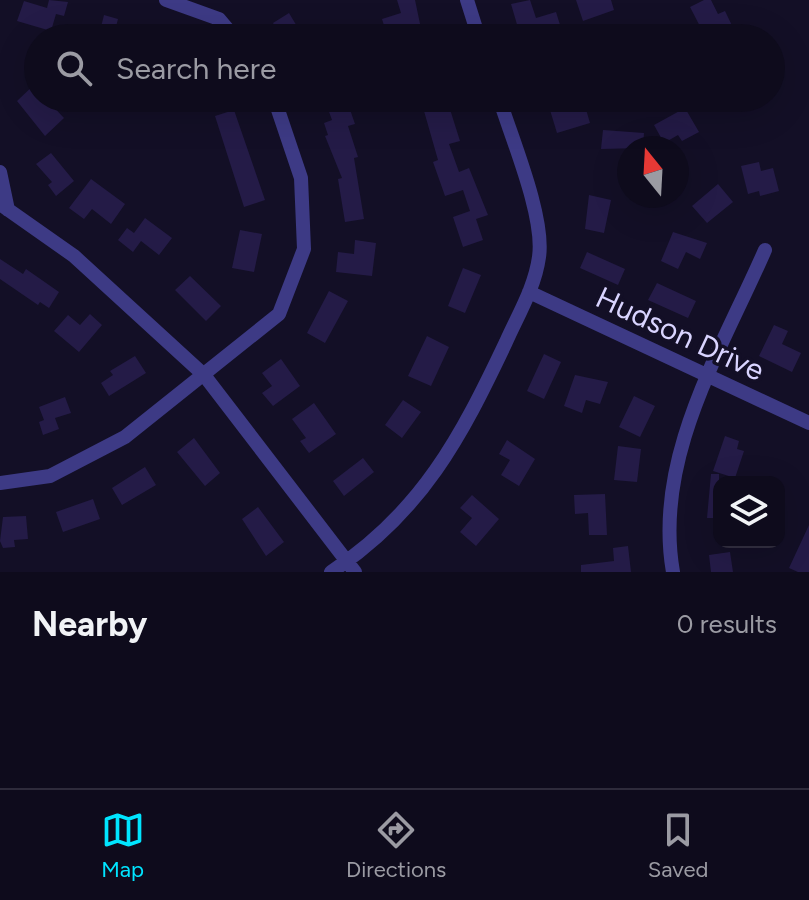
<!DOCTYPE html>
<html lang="en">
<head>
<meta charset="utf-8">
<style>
	body { margin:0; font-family:Figtree,sans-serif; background:#171425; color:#f1f3f6 }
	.controls { position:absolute; right:24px; bottom:24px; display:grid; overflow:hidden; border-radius:16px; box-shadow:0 8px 32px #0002 }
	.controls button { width:72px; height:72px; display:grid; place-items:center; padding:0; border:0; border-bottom:2px solid #2e2b3b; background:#0e0b1c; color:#f1f3f6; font:40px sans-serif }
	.compass { position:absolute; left:617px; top:136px; width:72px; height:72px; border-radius:50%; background:#0e0b1c; box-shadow:0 8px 32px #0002; rotate:342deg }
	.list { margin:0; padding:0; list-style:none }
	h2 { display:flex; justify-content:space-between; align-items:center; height:104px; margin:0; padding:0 32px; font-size:34px }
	h2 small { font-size:26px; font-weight:400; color:#9b9ba3 }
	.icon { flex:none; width:44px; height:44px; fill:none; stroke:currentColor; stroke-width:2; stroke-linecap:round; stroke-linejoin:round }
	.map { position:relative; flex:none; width:809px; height:572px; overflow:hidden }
	.search { position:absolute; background:#0e0b1c; box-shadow:0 8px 32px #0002; left:24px; right:24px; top:24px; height:88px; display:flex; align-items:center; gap:20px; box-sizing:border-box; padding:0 28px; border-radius:44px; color:#9b9ba3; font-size:30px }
	.sheet { height:216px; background:#0e0b1c }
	nav { display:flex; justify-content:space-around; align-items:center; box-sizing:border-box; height:112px; border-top:2px solid #2e2b3b; background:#0e0b1c; font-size:22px; color:#9b9ba3 }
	nav a { display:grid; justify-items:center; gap:4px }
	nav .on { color:#00e5ff }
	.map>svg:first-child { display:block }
	.building { fill:#241b47 }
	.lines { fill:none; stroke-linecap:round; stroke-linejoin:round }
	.street { stroke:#3d3a85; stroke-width:14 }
	.labels { text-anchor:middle; stroke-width:7; stroke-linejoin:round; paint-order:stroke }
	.street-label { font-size:30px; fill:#d9d4ff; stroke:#130f26 }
</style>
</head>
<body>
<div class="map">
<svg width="809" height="572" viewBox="0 0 809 572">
	<rect width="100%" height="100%" fill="#130f26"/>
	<!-- building -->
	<path class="building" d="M49,0L68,2L64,16L56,14L51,31L17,21L24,1L47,8Z
		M397,0H415L423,38H406L404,33L388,38L382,19L401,13Z
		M530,0L536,18L556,12L561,28L521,38L511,4Z
		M576,0H611L614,10L583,21Z
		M704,0H711L718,14L725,11L738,38H706L690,7Z
		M289,13L304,38H282L273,23Z
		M104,15L118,19L113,38H75L78,26L100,31Z
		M38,81V98H45L64,118L45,136L17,101Z
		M324,98H346L355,124L348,126L358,157L354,158L364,219L345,222L338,179L342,178L325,136L328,135L324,123L332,120Z
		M448,103L460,141L449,144L459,172L469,168L488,215L476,219L483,240L463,247L453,217L470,211L463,190L445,196L433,162L438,160L424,111Z
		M570,104L572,110L585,106L590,123L557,133L550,110Z
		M685,108L699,132L682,141L678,135L664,143L654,125Z
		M234,110L265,200L244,207L215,116Z
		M603,130L644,133L643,148L601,149Z
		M51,153L74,181L56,196L48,185L52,182L36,164Z
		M759,162L761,171L773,168L779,191L760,196L759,191L748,194L741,166Z
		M91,179L125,204L111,224L92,209L84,219L69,208Z
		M718,184L733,202L707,223L692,206Z
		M589,195L611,200L604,233L585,229Z
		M145,218L172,238L159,255L141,241L133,252L118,240L127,228L134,233Z
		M240,230L262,234L254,272L232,268Z
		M673,232L707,243L700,259L686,252L678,269L661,261Z
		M355,240L376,243L372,276L336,272L338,252L354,254Z
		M587,252L625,269L618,285L580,268Z
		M0,259L23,274L26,269L59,292L49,308L40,302L38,305L0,279Z
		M463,268L481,275L465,313L448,306Z
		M190,276L221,306L206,321L175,290Z
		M657,283L696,301L688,318L648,300Z
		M329,291L348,301L325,343L307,333Z
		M90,314L102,325L79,352L54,331L68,315L80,325Z
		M774,325L788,331L782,344L801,353L792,372L759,356Z
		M427,336L449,347L431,386L408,376Z
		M544,354L561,362L544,399L527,391Z
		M135,356L146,373L109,396L101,383L113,375L110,371Z
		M281,359L300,386L273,406L262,393L272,386L262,373Z
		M575,375L608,382L600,404L586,400L582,413L564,406Z
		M634,396L655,406L640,437L619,427Z
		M65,397L71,413L55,418L59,429L43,435L39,422L44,420L39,407Z
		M403,400L421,412L402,438L385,425Z
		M314,403L336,434L309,453L300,441L306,438L292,419Z
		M725,436L739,441L737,449L744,451L735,478L713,471Z
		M194,438L220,473L205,486L177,452Z
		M507,440L535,459L519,486L501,475L510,460L499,454Z
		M618,446L641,449L637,482L614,480Z
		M363,458L374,472L344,496L333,481Z
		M145,467L156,485L122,505L112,488Z
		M711,474H719V518H707Z
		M605,494L607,535H589L588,513L575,514L574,495Z
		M472,495L499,519L476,546L460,532L472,518L460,508Z
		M93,499L100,519L63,532L56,512Z
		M258,507L284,542L266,556L242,519Z
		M26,516L28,539L14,540L15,547L3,548L0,541L3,517Z
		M809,525V572H798L789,568Z
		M628,546L631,572H581V565L614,561L613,548Z
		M730,552L733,572H711L709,555Z"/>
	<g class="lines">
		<!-- street -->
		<path class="street" d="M166,0L219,19L235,38
			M467,0L479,38
			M0,172L8,210
			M0,204L74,256L204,375L355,572
			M529,292L809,423
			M0,483L50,476L125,437L279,314L304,249L301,178L274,98
			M331,572C422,512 461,437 506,342C518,315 535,287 539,257C545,217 512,139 499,98
			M673,572C653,458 721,351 765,250"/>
	</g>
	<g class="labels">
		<!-- street labels -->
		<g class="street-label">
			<text transform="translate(680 334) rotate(25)" y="10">Hudson Drive</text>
		</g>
	</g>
</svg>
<div class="controls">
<button><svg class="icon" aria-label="layers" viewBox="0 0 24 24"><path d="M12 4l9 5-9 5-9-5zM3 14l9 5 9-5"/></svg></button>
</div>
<svg class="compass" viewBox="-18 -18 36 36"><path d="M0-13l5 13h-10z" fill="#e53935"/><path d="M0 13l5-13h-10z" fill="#9b9ba3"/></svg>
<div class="search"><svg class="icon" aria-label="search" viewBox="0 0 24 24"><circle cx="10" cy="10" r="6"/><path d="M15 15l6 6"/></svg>Search here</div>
</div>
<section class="sheet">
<h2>Nearby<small>0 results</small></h2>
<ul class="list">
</ul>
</section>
<nav>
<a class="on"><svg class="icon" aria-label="map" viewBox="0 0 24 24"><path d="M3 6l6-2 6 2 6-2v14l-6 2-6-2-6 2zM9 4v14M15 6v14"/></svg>Map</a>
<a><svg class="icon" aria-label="directions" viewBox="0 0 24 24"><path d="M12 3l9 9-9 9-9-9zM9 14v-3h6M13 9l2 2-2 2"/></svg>Directions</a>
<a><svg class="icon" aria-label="saved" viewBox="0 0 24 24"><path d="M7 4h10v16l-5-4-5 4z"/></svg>Saved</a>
</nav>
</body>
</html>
